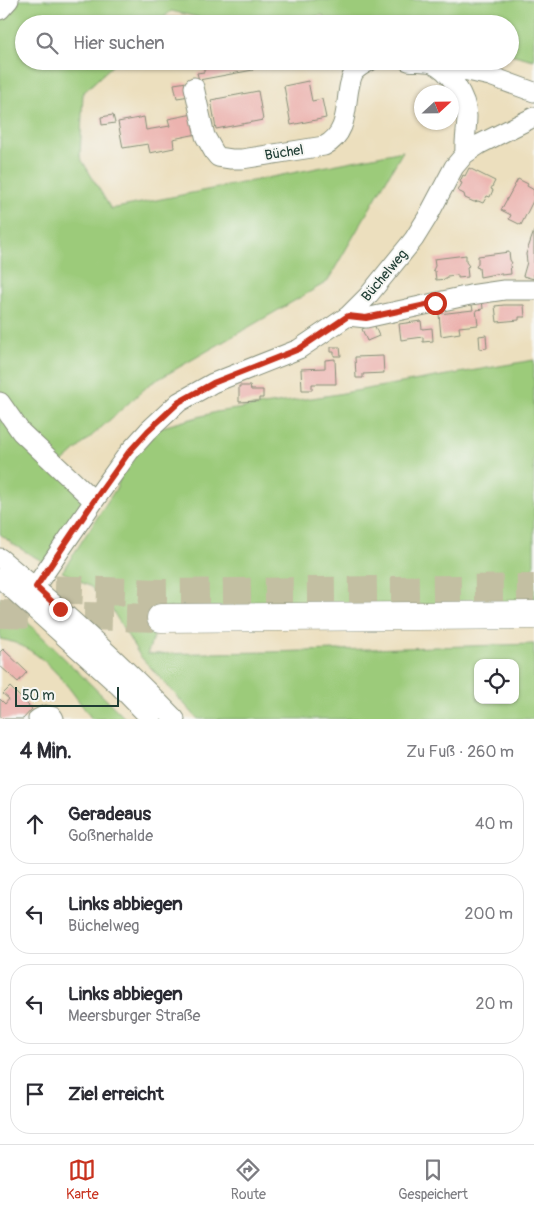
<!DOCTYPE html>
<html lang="de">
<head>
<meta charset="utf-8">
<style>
	body { margin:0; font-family:Pangolin,sans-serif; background:#f2f2f3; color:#2b2b33 }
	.controls { position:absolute; right:15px; bottom:15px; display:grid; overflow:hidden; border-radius:10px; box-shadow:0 1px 4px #0004 }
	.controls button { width:45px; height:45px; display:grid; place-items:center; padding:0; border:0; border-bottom:1px solid #e1e1e2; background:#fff; color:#2b2b33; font:25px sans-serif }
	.compass { position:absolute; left:414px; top:85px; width:45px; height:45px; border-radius:50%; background:#fff; box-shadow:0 1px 4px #0004; rotate:68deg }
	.scale { position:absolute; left:15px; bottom:12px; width:104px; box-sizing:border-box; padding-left:5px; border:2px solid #1f3d34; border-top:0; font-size:14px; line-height:18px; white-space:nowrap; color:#1f3d34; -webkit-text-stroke:4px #f6f6f2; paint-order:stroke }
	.stop { position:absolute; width:15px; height:15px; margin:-11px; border:4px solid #c8321e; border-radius:50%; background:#fff }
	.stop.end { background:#c8321e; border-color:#fff; box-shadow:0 1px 5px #0008 }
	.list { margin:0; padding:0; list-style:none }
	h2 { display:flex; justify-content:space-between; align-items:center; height:65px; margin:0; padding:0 20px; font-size:21px }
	h2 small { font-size:16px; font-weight:400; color:#7c7c81 }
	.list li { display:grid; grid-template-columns:32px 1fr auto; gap:15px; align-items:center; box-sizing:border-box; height:80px; margin:0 10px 10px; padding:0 10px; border:1px solid #e1e1e2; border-radius:20px }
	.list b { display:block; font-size:19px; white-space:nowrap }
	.list p { margin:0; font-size:16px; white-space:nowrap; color:#7c7c81 }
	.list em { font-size:16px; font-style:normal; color:#7c7c81 }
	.icon { flex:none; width:28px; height:28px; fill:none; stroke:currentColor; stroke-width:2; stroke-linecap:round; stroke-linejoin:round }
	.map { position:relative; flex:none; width:534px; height:719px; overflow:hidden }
	.search { position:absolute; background:#fff; box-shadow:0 1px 4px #0004; left:15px; right:15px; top:15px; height:55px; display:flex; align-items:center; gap:12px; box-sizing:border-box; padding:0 18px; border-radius:28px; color:#7c7c81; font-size:19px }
	.sheet { height:425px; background:#fff }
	nav { display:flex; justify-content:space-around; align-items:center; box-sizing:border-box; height:70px; border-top:1px solid #e1e1e2; background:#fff; font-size:14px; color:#7c7c81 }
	nav a { display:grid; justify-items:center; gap:2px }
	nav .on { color:#c8321e }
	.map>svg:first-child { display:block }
	.green { fill:#9ccb7a; stroke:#5e8457; fill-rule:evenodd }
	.building { fill:#ecb3af }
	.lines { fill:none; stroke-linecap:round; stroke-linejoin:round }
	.highway-tunnel { stroke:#c3bfa2; stroke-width:28; stroke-dasharray:28 14; stroke-linecap:butt }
	.minor-casing { stroke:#868e79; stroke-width:21 }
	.highway-casing { stroke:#868e79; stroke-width:29 }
	.minor { stroke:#fff; stroke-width:19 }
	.highway { stroke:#fff; stroke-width:28 }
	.route { stroke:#c8321e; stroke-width:6 }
	.labels { text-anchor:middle; stroke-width:4; stroke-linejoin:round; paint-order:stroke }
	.street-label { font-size:14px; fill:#1f3d34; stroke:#f6f6f2 }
</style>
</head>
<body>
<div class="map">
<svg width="534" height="719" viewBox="0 0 534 719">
	<rect width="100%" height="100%" fill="#f6f6f2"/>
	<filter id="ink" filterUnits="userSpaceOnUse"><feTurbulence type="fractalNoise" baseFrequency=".02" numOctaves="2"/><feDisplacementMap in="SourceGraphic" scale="10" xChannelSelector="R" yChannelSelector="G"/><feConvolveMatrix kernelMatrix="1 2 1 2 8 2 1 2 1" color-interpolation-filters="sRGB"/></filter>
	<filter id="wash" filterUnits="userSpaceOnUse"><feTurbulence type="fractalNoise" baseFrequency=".0096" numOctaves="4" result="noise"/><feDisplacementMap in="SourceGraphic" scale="20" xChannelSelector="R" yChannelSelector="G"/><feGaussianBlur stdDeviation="1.12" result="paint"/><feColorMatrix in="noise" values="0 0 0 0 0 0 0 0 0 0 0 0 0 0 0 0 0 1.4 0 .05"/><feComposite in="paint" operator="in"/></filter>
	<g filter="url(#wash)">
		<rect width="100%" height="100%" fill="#ecdfbe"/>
		<!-- green -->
		<path class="green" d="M2,0H534V60L510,54V24H327L323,15L281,24H228L171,11L157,24H24V61H117L83,93L80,157L111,209L403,151L327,282L150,384L57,467L94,501L49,565L14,545L0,534V4Z
			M534,360V603L165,608L147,654L270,652L534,644V719H198L140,656L111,608L91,587L62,572L117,487L129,452L148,431L216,412L332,395ZM478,663H515V700H478Z
			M0,598L14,609L126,719H92C68,687 43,646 0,639Z"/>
		<g id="blocks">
			<!-- building -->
			<path class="building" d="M246,61H252L253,70L199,80L197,73L204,72V69L240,64V62Z
				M261,61H285V64L263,68Z
				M308,81L312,101L322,99L326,118L291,125L284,86Z
				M187,82L190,96L177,98L174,84Z
				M258,91L263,120L216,129L211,100Z
				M193,114L197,134L173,139L174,148L150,153L148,144L123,148L118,122L144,117L146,130L170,126L168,119Z
				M113,115L115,123L102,125L101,117Z
				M469,168L495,181L491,189L493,190L490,197L487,196L483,203L478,201L474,202L465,198L464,194L458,191L462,183L460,182L463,175L465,176Z
				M518,179L528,184L527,186L534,190V199L521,225L509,219L511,215L501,210Z
				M534,231V279L523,276L527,262L526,254Z
				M509,252L510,260L512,263L510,264L511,274L501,275V273L480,277L479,268L476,267L478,263V256Z
				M466,255V262L469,266L467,267L468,277L458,278V275L447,276V279L436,280L435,271L433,270L435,266L434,259Z
				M482,300L483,309L476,310L478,325L459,327L460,333L441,336L439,314L473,310L471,301Z
				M504,305H524L525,317H519V320L497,322L495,306Z
				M421,321L422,329L432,328L433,341L423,342V337L401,340L399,324Z
				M374,324L379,336L367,341L362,329Z
				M486,335L487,348L480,349L479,336Z
				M331,347H340L341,356H334V352H331Z
				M383,356L384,373L363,374V378H356L355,357Z
				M335,359L336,384H312V390H302L301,369L325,368V360Z
				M239,386H250L251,390H263V398H259V401L239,402Z
				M3,649L27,672L18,682L0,666V652Z
				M10,687L32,709L23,719H2L0,717V699L5,704L9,699L3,694Z"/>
		</g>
	</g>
	<g filter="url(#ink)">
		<use href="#blocks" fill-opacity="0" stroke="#868e79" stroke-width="1"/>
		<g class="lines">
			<!-- highway-tunnel -->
			<path class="highway-tunnel" d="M13,588L164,593L534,588
				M0,614L161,618"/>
			<defs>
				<path id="minor" d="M0,10L9,0
					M408,61C416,62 425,61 432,63C449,69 467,98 467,116C467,129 464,141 465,154
					M437,64L490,76L534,92
					M194,87L205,136L214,152L218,157L231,159H242L324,146C354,131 342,94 354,72C358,67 364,64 370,61
					M348,316L366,318L470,295L504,290H534
					M0,402L21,432L94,501
					M0,558C61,609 120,662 175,719
					M0,578L119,686L151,719
					M25,599L35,587L94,501L129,452L148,431L179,402L213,383L299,349L348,316L367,297L414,239L427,218L454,167L465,154L480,144L534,117
					M38,719L46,715L53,717L54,719"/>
				<path id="highway" d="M161,618L534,615"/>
			</defs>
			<!-- minor casing -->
			<use href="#minor" class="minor-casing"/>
			<!-- highway casing -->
			<use href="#highway" class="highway-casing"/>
			<!-- minor -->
			<use href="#minor" class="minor"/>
			<!-- highway -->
			<use href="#highway" class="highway"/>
		</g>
	</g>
	<g class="lines" filter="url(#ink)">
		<!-- route -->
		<path class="route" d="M60,609L36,587L94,501L129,452L148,431L179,402L213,383L299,349L348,316L366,318L435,303"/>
	</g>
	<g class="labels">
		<!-- street labels -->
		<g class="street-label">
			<text transform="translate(284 152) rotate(-9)" y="5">Büchel</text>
			<text transform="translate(384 275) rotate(-50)" y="5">Büchelweg</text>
		</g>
	</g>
</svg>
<div class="controls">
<button><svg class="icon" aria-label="locate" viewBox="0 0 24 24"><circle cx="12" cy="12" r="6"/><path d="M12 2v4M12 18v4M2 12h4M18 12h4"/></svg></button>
</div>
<svg class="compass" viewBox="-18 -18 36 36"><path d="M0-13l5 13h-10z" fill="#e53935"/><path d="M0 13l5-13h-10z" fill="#7c7c81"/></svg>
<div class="scale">50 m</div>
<div class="stop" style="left:435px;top:303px"></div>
<div class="stop end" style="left:60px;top:609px"></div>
<div class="search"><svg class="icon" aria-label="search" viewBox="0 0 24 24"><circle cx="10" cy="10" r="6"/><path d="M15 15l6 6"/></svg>Hier suchen</div>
</div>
<section class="sheet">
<h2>4 Min.<small>Zu Fuß · 260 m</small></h2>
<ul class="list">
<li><svg class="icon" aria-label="ahead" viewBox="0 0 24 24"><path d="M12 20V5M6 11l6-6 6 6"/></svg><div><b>Geradeaus</b><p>Goßnerhalde</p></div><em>40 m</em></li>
<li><svg class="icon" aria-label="left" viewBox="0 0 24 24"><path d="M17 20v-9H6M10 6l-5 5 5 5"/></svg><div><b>Links abbiegen</b><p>Büchelweg</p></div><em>200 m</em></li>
<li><svg class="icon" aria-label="left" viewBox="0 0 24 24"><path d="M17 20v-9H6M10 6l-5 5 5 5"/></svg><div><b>Links abbiegen</b><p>Meersburger Straße</p></div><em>20 m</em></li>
<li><svg class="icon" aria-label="arrive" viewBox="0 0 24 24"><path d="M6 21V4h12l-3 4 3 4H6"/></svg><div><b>Ziel erreicht</b></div></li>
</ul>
</section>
<nav>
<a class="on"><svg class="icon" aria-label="map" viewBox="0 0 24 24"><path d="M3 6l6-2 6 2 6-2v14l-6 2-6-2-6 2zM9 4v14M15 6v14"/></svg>Karte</a>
<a><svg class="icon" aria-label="directions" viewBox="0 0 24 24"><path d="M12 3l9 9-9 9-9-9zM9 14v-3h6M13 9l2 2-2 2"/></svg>Route</a>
<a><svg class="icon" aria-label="saved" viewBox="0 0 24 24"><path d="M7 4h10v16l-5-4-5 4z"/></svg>Gespeichert</a>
</nav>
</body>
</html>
